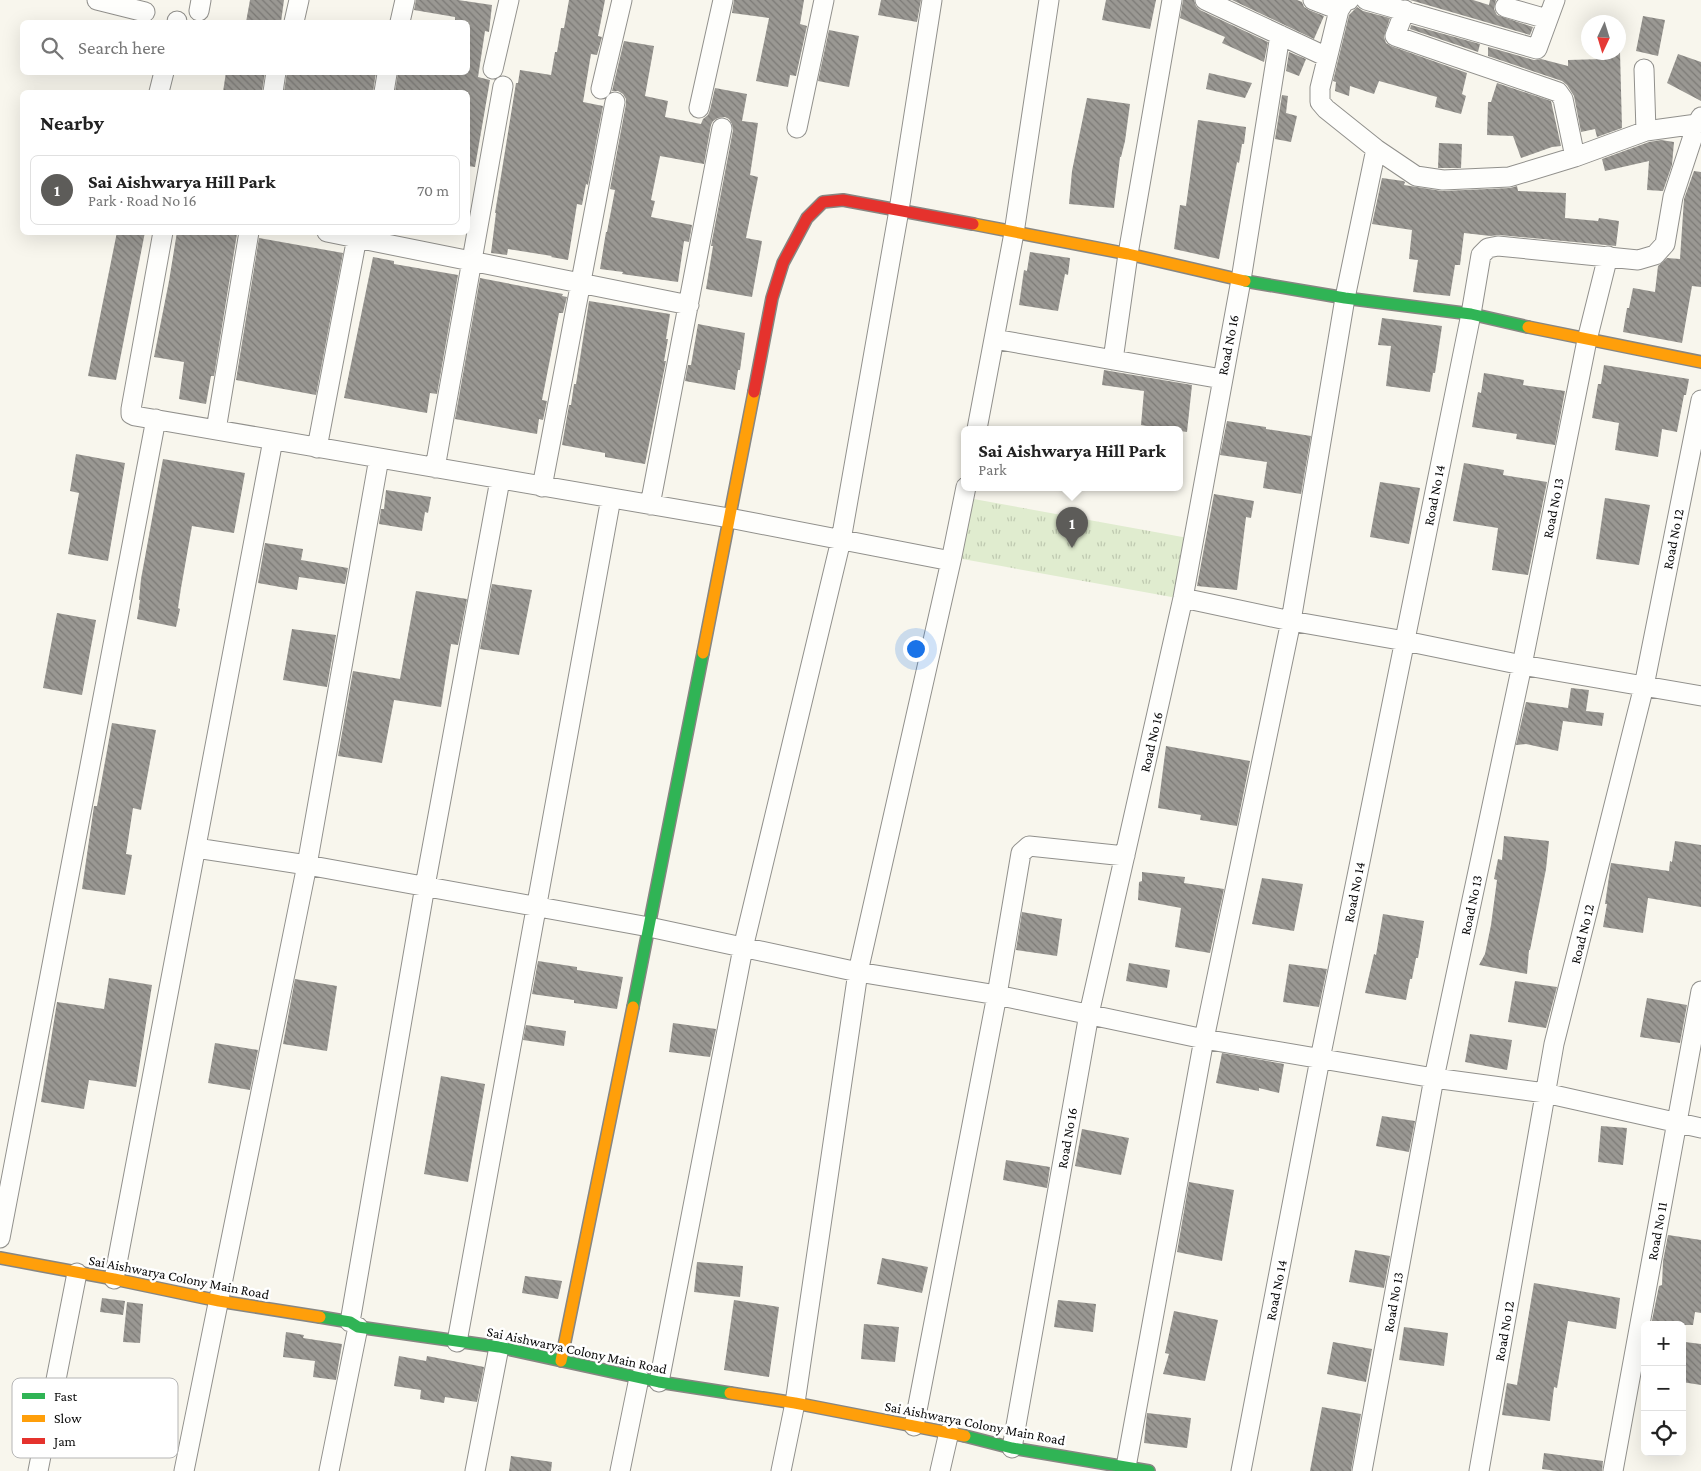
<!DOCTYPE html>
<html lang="en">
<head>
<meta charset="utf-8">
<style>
	body { margin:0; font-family:"Crimson Pro",serif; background:#f2f2f2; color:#222 }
	.controls { position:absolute; right:15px; bottom:15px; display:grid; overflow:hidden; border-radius:8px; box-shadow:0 5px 20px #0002 }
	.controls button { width:45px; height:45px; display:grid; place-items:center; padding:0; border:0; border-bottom:1px solid #e0e0e0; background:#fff; color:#222; font:25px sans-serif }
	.compass { position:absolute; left:1581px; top:15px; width:45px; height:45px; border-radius:50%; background:#fff; box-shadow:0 5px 20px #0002; rotate:184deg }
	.you { position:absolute; left:915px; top:648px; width:18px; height:18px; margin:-12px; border:4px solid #fff; border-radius:50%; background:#1a73e8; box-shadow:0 0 0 8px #1a73e833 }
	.badge { display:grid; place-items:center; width:32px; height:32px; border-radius:50%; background:#5d5c59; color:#fff; font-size:16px; font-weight:700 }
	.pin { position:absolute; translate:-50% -41px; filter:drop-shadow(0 1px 2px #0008) }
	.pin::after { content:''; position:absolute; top:26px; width:18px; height:15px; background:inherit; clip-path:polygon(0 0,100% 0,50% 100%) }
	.popup { position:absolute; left:961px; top:426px; width:222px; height:65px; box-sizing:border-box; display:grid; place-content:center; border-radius:8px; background:#fff; filter:drop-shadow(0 1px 4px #0005); font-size:16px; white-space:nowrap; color:#767676 }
	.popup b { font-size:19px; color:#222 }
	.popup::after { content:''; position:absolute; left:50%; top:100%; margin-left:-10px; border:10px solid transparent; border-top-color:#fff }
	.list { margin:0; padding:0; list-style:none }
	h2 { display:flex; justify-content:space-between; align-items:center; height:65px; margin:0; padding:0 20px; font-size:21px }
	h2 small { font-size:16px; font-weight:400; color:#767676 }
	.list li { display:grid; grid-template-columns:32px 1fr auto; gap:15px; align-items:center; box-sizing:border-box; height:70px; margin:0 10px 10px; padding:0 10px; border:1px solid #e0e0e0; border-radius:8px }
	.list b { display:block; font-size:19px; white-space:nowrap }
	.list p { margin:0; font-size:16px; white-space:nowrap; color:#767676 }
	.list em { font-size:16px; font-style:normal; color:#767676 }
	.icon { flex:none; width:28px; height:28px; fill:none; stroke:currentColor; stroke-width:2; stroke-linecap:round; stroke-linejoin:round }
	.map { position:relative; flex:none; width:1701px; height:1471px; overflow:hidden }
	.search { position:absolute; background:#fff; box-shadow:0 5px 20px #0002; left:20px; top:20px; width:450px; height:55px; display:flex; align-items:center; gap:12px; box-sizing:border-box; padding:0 18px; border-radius:8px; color:#767676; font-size:19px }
	.panel { position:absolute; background:#fff; box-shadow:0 5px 20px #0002; left:20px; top:90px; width:450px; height:145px; border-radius:8px }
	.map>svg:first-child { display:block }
	.park { fill:url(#park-tufts) }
	.building { fill:url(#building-back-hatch) }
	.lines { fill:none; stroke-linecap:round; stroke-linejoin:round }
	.street-casing { stroke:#91908c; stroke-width:21 }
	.fast-casing { stroke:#878682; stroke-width:14 }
	.slow-casing { stroke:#878682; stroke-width:14 }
	.jam-casing { stroke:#878682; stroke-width:14 }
	.street { stroke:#fefefc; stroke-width:19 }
	.fast { stroke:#30b455; stroke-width:11 }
	.slow { stroke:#ff9f0a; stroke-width:11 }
	.jam { stroke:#e5322d; stroke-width:11 }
	.labels { text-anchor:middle; stroke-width:5; stroke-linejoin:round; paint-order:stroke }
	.street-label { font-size:14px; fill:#090909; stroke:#fff }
	.key { fill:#fff; stroke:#b5b5b5; stroke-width:1 }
	.key-label { font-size:14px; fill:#090909 }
</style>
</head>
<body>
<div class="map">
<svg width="1701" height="1471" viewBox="0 0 1701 1471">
	<defs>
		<pattern id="park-tufts" width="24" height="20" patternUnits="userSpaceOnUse" patternTransform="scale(1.25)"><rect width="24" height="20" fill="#e0eccf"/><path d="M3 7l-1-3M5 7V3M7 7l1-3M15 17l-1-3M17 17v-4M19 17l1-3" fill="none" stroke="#bfc9b0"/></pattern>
		<pattern id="building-back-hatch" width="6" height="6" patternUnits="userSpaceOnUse" patternTransform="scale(1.25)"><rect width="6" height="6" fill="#9a9893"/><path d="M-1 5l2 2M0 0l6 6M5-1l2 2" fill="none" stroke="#7c7a76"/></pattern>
	</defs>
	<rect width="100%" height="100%" fill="#f8f6ed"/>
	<!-- park -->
	<path class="park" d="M968,498L1188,538L1177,598L957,558Z"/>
	<!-- building -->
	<path class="building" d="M250,0H284L281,22H246Z
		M416,0H458L492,5L489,32L485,31L478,77L490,80L475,167L468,166V92H395L398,72H468V22H455V17L414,10Z
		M569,0H605L598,36L602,37L597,55L591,54L583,102L603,106L588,185L586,184L582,205L577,204L568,260L551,257L552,256L508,249L507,255L491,253L496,213H495L516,83H518L520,70L551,75L555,52H557L561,28H564Z
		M734,0H804L800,24L807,26L796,76L790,75L788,87L756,81L769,18L732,13Z
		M881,0H921L917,22L878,15Z
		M1106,0H1156L1150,29L1102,20Z
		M1183,0H1194L1196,6L1200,10L1268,42L1264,62L1222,43L1225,37L1180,18Z
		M1232,0H1297L1302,2L1304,7L1309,10L1324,16L1314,39Z
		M1410,0H1473L1489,5L1490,0H1496L1494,9L1497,15L1533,27L1530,35Z
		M1357,7L1363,11L1390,18L1384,37L1386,43L1391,46L1467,73L1462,94L1466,96L1461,114L1435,107L1437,97L1379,81L1374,94L1350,86L1349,96L1335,91L1336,82L1333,81L1349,15Z
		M1643,16L1665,20L1658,56L1636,51Z
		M1411,25L1480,44L1478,52L1410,29Z
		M829,30L859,36L849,87L818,81Z
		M624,41L654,46L645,96L668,101L665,117L701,124L703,119L708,115L710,110L715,88L747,94L742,121L758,123L750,175L758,177L746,238L762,241L752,297L706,289L713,246H711L733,130L732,124L729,119L725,117L718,118L713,121L711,125L704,164L660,156L651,200L655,201L651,217L692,225L689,242L684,241L678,282L622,274L623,272L600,269L606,232H607L615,190L610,189L626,104V99L623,94L618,91H612Z
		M1488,47L1534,60L1541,59L1568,66V60L1604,59L1605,52H1620L1622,128L1597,137L1595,129L1581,132L1574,96L1567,85L1562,81L1488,56Z
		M1289,52L1306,59L1299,76L1286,71Z
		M1678,54L1701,62V101L1667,83Z
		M226,72H265L262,92H223Z
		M287,72H376L373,92H284Z
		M1209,73L1252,83L1245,98L1206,89Z
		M1497,83L1551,101L1561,146L1552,147L1521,158L1513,136L1487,135L1488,102H1491Z
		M1282,95L1288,96L1286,113L1297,116L1291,142L1275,139Z
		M1087,98L1130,104L1125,141L1121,157H1120L1114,208L1069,204L1072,171Z
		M1198,120L1246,127L1244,144H1242L1239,163L1237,162L1219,259L1174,249L1180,205L1186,206Z
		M1661,140L1674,142L1672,165L1663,191L1647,190L1649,161L1605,171L1602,159L1649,142Z
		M1439,143L1462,144L1461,168H1438Z
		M1694,171L1701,172V287L1692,286L1682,343L1623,332L1627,308H1629L1633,288L1655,292L1658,266L1667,258L1680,259L1684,199Z
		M1382,178L1403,181L1405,182L1404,185L1442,191L1510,188L1517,186L1518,191L1566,193L1565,218L1598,221L1599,218L1619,221L1616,246L1499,235L1491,236L1464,233L1460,265H1455L1450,296L1413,292L1418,260L1409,259L1412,230L1372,224Z
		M117,232H145L116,380L88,376Z
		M177,232L237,234L214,376H211L206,404L179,399L184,362L154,357L169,281Z
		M259,238L343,253L316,395L236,380Z
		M1030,252L1070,258L1068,275L1065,274L1058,311L1019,305L1024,270L1027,271Z
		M373,257L394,261V264L458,275L437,394L430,393L427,413L344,398Z
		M480,278L563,294L562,296L567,297L563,313H559L542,400L547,401L543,420L539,419L537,434L455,419Z
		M589,301L670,314L666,339H668L664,361H666L645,464L605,457V453L562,445L569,405H571L574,384H576Z
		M1382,318L1442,326L1435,373H1433L1430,392L1386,386L1391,346L1378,345Z
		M698,324L745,333L740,370H738L735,390L685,381L688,365H691Z
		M1604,365L1689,379L1686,395H1684L1677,432L1662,429L1658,457L1615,450L1619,423L1592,418L1598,384H1601Z
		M1104,370L1192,385L1187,432L1180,431V429H1167L1141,425L1144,391L1102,385Z
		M1484,373L1524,380L1523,385L1565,391L1555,445L1516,439L1517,434L1472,427L1478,392L1481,393Z
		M1227,421L1266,427V429L1311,436L1301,494L1263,488L1267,462L1220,455Z
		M76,454L125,463L108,561L68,554L79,493L70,491Z
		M163,459L245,473L234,533L192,526L181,588L178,608L180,609L176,627L137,619L140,600H139L141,579Z
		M1464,463L1504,470L1503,475L1547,482L1528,575L1492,570L1498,528L1453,521Z
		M1380,482L1420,488L1409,544L1370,537Z
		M386,490L431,497L428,513L425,512L422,531L379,524L381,509H384Z
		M1214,494L1254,501L1251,518L1246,517L1237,590L1197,586Z
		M1605,498L1650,505L1639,565L1596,559Z
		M265,543L303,549L301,560L348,568L345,584L299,577L297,590L258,583Z
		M492,584L532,590L519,655L480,649Z
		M416,591L467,599L458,645L451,644L441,707L394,700L382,763L338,756L353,671L400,679Z
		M57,613L96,620L82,695L43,688Z
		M292,629L336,635L327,687L283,680Z
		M1571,688L1589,690L1586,711L1604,713L1602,726L1563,721L1558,751L1526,744L1516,745L1526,702L1568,708Z
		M112,723L156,730L141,810L133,808L126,854L132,855L125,895L82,889L94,806H97Z
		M1166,746L1250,761L1237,826L1200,820L1201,815L1158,808Z
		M1504,836L1549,841L1546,869L1530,950H1529L1527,974L1479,965L1485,954L1491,925L1497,880L1494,879L1498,859L1502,860Z
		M1675,841L1701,845V907L1648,898L1643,933L1603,927L1607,904H1605L1611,863L1669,871L1670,861L1672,862Z
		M1142,872L1185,877L1184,883L1224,889L1210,953L1175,947L1181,908L1138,900L1139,882L1142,881Z
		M1262,878L1303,884L1294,931L1252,924Z
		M1022,912L1062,919L1057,956L1016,950Z
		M1383,914L1424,921L1418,958H1416L1412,979H1410L1406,1000L1365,993L1374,954L1376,955Z
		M538,961L577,967V970L623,977L617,1009L574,1003V1000L532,994Z
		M1129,963L1170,970L1167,988L1126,981Z
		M1289,964L1327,969L1319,1007L1283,1002Z
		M109,978L152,985L136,1087L89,1080L84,1109L41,1102L57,1002L104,1009Z
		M295,979L337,986L327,1051L283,1044Z
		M1515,981L1557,987L1546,1028L1508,1022Z
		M1647,998L1687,1005L1680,1043L1640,1037Z
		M673,1023L716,1029L710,1057L669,1052Z
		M526,1025L566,1031L564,1046L523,1040Z
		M1470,1034L1512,1040L1507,1070L1465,1062Z
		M215,1043L258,1050L250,1090L208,1083Z
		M1222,1053L1284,1064L1279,1093L1259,1088V1091L1216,1083Z
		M441,1076L485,1084L468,1182L424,1174Z
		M1382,1116L1415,1121L1409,1152L1376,1146Z
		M1601,1126L1627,1128L1623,1165L1598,1162Z
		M1082,1129L1129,1138L1121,1175L1075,1166Z
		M1006,1160L1050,1167L1047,1188L1003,1180Z
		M1189,1182L1234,1190L1222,1261L1177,1252Z
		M1668,1235L1701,1240V1313L1695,1312L1693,1325H1651L1659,1286L1662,1285L1663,1261Z
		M1355,1250L1390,1256L1384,1288L1349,1282Z
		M882,1258L928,1267L922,1293L877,1284Z
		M697,1262L743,1266L740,1297L694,1292Z
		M525,1276L562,1281L558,1299L522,1293Z
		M1534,1283L1620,1298L1616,1329L1568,1321L1557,1388L1554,1387L1550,1421L1502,1415L1507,1383L1517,1385Z
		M102,1298L125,1301L123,1315L100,1312Z
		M734,1300L779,1307L769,1377L724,1370Z
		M1058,1300L1096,1304L1093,1332L1054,1327Z
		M127,1302L143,1304L140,1343L123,1342Z
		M1174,1311L1218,1320L1205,1381L1163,1374L1169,1354L1165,1353Z
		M864,1324L899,1327L895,1362L861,1359Z
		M1404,1327L1448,1333L1444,1366L1399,1360Z
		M286,1332L304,1335L303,1338L342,1344L336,1380L313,1377L315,1361L283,1357Z
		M1333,1342L1372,1349L1366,1382L1327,1374Z
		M1685,1342L1701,1344V1385L1682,1382V1359Z
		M399,1356L426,1361L427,1356L484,1367L477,1402L445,1397L444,1403L420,1399L421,1390L394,1386Z
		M1322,1407L1361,1414L1351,1471H1310Z
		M1147,1413L1191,1418L1187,1448L1144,1443Z
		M1544,1453L1603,1461L1602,1471H1557L1542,1469Z
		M511,1456L552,1462L551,1471H509Z"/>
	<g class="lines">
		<defs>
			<path id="street" d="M97,0L145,12
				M1205,0L1327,57
				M1313,0L1339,10L1345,1L1349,0
				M1366,0L1537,49L1555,0
				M1505,7L1547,19
				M1339,10L1320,88V102L1326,109L1376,149L1416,176L1443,180L1509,177L1575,157L1646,131L1697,124
				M1405,10L1395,36L1558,92L1563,99L1575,157
				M199,11L201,0
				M177,22V21
				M294,22L299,0
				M400,22L405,0
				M493,69L509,0
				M1644,69L1646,131
				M601,89L622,0
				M159,92L164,72
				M273,92L276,72
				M384,92L387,74
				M699,108L723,0
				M797,128L824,0
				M163,232L131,409V414L135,416L729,518L951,561
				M327,232L689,305
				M994,339L1222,379
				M1113,360L1128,254L1172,0
				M977,429L1014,233L1049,0
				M216,430L249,232
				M317,448L358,232
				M435,468L503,86
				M542,487L615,102
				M650,505L722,128
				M1183,598L1291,621L1405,641L1522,665L1701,696
				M196,848L307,865L649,927L858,972L997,995L1204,1039L1434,1078L1545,1093L1701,1128
				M0,1238L156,419
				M114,1279L273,440
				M350,1322L425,886L500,480
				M457,1342L611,498
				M659,1382L743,948L841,540L899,210L932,0
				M914,1426L997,995L1021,853L1029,846L1125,856
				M1012,1448L1089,1014L1183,598L1241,280L1280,35
				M1126,1467L1204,1039L1291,621L1345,298L1376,149
				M38,1471L77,1273
				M184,1471L307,865L379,458
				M329,1471L358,1327
				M475,1471L499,1347
				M620,1471L639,1378
				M781,1471L795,1403L858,972L951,561L966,487
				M940,1471L949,1432
				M1241,1471L1320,1059L1471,314L1481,255L1488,248L1498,246L1638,260L1655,255L1665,244L1673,197L1697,124L1701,117
				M1362,1471L1434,1078L1522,665L1587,340L1608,256
				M1479,1471L1554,1044L1644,686L1701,400
				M1613,1471L1701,991"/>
			<path id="fast" d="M1245,281L1345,298L1471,314L1528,327
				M633,1007L703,653
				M320,1317L350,1322L358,1327L499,1347L659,1382L730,1393
				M965,1436L1012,1448L1149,1471"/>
			<path id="slow" d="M973,224L1128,254L1245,281
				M1528,327L1701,362
				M703,653L754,392
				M0,1258L114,1279L219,1301L320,1317
				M561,1361L633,1007
				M730,1393L795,1403L965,1436"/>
			<path id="jam" d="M754,392L772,298L783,263L807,218L823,202L843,200L973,224"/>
		</defs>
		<!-- street casing -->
		<use href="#street" class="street-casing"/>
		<!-- fast casing -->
		<use href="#fast" class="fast-casing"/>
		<!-- slow casing -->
		<use href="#slow" class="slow-casing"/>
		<!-- jam casing -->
		<use href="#jam" class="jam-casing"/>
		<!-- street -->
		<use href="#street" class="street"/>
		<!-- fast -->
		<use href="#fast" class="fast"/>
		<!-- slow -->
		<use href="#slow" class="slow"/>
		<!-- jam -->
		<use href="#jam" class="jam"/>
	</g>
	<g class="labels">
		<!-- street labels -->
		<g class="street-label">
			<text transform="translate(1228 345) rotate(-79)" y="5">Road No 16</text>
			<text transform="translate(1434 495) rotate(-79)" y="5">Road No 14</text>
			<text transform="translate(1553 508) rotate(-79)" y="5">Road No 13</text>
			<text transform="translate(1673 539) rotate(-79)" y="5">Road No 12</text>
			<text transform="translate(1151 742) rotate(-77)" y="5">Road No 16</text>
			<text transform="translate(1354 892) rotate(-79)" y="5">Road No 14</text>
			<text transform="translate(1471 905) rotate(-78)" y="5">Road No 13</text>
			<text transform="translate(1582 934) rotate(-76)" y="5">Road No 12</text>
			<text transform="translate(1067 1138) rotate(-80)" y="5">Road No 16</text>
			<text transform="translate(1657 1231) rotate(-80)" y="5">Road No 11</text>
			<text transform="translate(179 1277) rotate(11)" y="5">Sai Aishwarya Colony Main Road</text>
			<text transform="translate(1276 1290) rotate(-79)" y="5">Road No 14</text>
			<text transform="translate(1393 1302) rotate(-80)" y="5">Road No 13</text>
			<text transform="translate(1504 1331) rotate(-80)" y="5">Road No 12</text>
			<text transform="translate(577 1350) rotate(12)" y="5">Sai Aishwarya Colony Main Road</text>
			<text transform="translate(975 1423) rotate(11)" y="5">Sai Aishwarya Colony Main Road</text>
		</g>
	</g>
	<!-- legend -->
	<rect x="12" y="1378" width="166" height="80" rx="8" class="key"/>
	<rect x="22" y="1393" width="23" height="6" fill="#30b455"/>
	<rect x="22" y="1415" width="23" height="7" fill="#ff9f0a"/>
	<rect x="22" y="1438" width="23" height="6" fill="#e5322d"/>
	<g class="key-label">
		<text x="54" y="1401">Fast</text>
		<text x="54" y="1423">Slow</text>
		<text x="54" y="1446">Jam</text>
	</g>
</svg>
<div class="controls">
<button>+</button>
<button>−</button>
<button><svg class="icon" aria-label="locate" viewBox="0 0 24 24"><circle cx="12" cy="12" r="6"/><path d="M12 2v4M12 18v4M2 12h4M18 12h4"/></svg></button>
</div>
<svg class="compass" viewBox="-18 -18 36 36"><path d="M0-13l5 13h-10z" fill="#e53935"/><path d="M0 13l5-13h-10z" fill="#767676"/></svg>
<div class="you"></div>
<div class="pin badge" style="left:1072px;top:548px">1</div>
<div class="popup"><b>Sai Aishwarya Hill Park</b>Park</div>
<div class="search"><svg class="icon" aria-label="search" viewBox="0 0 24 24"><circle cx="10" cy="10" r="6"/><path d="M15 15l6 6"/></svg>Search here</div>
<section class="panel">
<h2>Nearby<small></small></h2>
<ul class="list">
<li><span class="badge">1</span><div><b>Sai Aishwarya Hill Park</b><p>Park · Road No 16</p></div><em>70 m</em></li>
</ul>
</section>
</div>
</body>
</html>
